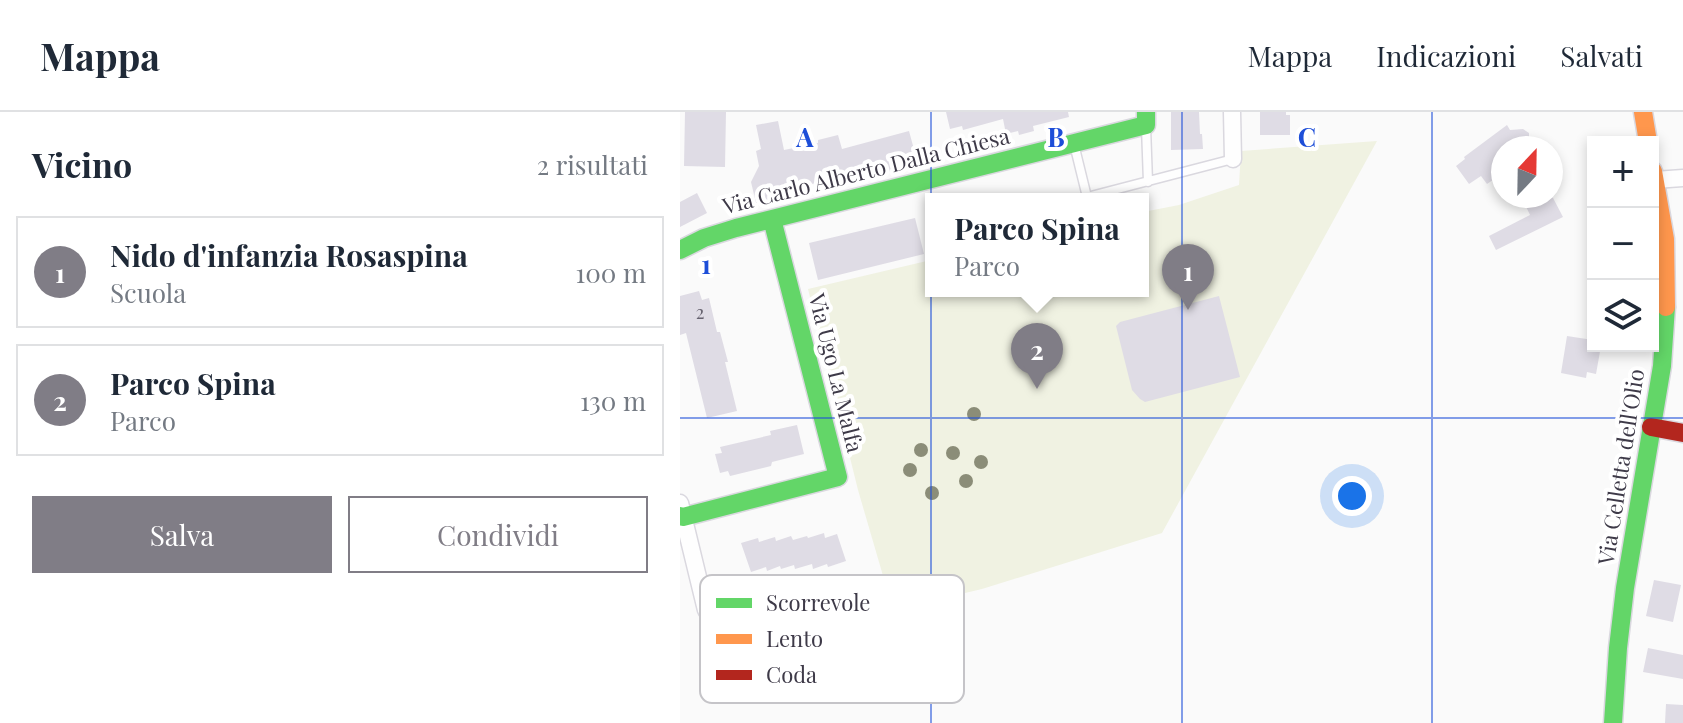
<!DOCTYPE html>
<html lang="it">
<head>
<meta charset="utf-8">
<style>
	body { margin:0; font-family:"Playfair Display",serif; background:#f6f6f7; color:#1f2937 }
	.controls { position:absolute; right:24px; top:24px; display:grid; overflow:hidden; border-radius:0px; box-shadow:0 4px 12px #0003 }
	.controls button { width:72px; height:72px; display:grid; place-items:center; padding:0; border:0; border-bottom:2px solid #e0e1e3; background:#fff; color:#1f2937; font:40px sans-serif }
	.compass { position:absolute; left:811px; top:24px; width:72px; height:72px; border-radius:50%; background:#fff; box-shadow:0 4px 12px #0003; rotate:22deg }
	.you { position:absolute; left:672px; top:384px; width:28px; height:28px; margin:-20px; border:6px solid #fff; border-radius:50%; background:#1a73e8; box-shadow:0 0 0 12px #1a73e833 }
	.badge { display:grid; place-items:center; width:52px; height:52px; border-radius:50%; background:#807d86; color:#fff; font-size:26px; font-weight:700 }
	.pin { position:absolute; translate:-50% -66px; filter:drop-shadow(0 2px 4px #0008) }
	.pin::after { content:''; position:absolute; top:42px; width:28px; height:24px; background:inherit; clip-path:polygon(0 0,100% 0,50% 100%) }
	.popup { position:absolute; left:245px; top:81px; width:224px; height:104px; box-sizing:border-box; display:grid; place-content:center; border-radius:0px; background:#fff; filter:drop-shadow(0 2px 6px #0005); font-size:26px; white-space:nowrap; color:#747a83 }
	.popup b { font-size:30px; color:#1f2937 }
	.popup::after { content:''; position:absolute; left:50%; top:100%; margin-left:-16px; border:16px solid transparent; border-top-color:#fff }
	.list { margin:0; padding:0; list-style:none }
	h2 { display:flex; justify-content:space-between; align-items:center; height:104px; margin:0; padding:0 32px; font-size:34px }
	h2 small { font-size:26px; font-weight:400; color:#747a83 }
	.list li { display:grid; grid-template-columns:52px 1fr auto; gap:24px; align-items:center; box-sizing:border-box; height:112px; margin:0 16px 16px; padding:0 16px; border:2px solid #e0e1e3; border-radius:0px }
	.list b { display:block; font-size:30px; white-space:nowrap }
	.list p { margin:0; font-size:26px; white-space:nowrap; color:#747a83 }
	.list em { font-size:26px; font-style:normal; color:#747a83 }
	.actions { display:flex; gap:16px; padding:24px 32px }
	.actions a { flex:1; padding:18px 0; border:2px solid #807d86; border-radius:0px; text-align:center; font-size:28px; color:#807d86 }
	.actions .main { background:#807d86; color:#fff }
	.icon { flex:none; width:44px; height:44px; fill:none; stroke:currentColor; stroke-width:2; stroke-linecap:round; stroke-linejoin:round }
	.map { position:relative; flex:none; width:1003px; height:611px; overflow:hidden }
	header { display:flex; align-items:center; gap:48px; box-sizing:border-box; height:112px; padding:0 40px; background:#fff; border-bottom:2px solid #e0e1e3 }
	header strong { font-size:38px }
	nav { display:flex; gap:44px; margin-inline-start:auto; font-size:28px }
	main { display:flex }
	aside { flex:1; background:#fff }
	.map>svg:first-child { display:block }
	.green { fill:#f0f2e2 }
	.building { fill:#dfdce5 }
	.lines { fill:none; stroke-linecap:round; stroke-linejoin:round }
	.lane-casing { stroke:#dad8df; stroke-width:11 }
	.street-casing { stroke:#dad8df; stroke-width:19 }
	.fast-casing { stroke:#dad8df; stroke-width:21 }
	.slow-casing { stroke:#dad8df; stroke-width:21 }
	.jam-casing { stroke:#dad8df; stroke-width:21 }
	.lane { stroke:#fefefe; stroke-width:8 }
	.street { stroke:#fefefe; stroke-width:16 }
	.fast { stroke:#63d668; stroke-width:18 }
	.slow { stroke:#ff974d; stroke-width:18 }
	.jam { stroke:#b3261e; stroke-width:18 }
	.tree { fill:#8b8d78 }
	.grid { fill:none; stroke:#1d4ed8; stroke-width:2; stroke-opacity:0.55 }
	.labels { text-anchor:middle; stroke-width:8; stroke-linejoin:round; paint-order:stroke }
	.number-label { font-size:18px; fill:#66626f }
	.street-label { font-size:22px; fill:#3e3a48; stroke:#fff }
	.key { fill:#fff; stroke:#c5c4c8; stroke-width:2 }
	.key-label { font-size:22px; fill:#3e3a48 }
	.grid-label { font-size:26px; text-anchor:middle; font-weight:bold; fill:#1d4ed8; stroke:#fff; stroke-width:8; stroke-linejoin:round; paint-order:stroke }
</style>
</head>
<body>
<header>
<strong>Mappa</strong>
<nav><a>Mappa</a><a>Indicazioni</a><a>Salvati</a></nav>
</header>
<main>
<aside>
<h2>Vicino<small>2 risultati</small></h2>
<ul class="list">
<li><span class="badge">1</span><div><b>Nido d'infanzia Rosaspina</b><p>Scuola</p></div><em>100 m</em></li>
<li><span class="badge">2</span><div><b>Parco Spina</b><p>Parco</p></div><em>130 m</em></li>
</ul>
<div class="actions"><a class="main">Salva</a><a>Condividi</a></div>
</aside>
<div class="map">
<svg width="1003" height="611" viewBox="0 0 1003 611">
	<rect width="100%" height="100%" fill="#fafafa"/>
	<!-- green -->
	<path class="green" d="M697,29L482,421L302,477L213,498L178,378L128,177L251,148V179H463V100L499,93L559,73L561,39Z"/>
	<!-- building -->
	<path class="building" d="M5,0H46L45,55L4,54Z
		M266,0H388L389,5L353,14L354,19L339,23L338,19L326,22L323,7L283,18L282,14L270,17Z
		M491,0H519L520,22H522L523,37L491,38Z
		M580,0H606V3H610V23H580Z
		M98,9L104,38L138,31V28L158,23L162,37L229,19L238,52L204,61L203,57L168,67L169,72L138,79L137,71L87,81L89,88L76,91L71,70L79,54L76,39L81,37L76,13Z
		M827,13L830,18L843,17L849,21V27L846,36H823V61L807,72L801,64L789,72L776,54L785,47L784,45Z
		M17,81L27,101L0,115V90Z
		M841,84H872L883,105L816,138L809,124L850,103Z
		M235,106L244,142L138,168L129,131Z
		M19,179L22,188L29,186L37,220H40L48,250H45L57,299L27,306L6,221L0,223V184Z
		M539,184L560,265L465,290L460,287L452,278L436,214L440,210Z
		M887,224L913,228V234H921L916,262L907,260L906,266L881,261Z
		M117,313L124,342L92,350L91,354L50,364L48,359L40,361L35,342L42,341L40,335L91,323L90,319Z
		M144,421L145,426L157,422L166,449L148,455L147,452L133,457L132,452L115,457L114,453L101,457L100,454L87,459L86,455L71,460L61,431L78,426L79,430L95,425L96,429L111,424L113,428L127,424L128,426Z
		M974,468L1001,473L993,510L966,504Z
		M968,536L1003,543V567L963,560Z
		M986,592L1003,593V611H985Z"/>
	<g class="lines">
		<defs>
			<path id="lane" d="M466,15L468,70
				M394,32L407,85L553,47"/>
			<path id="street" d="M552,0L553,47
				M975,68L1003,66
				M0,391L26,498"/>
			<path id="fast" d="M0,138L24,126L56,116L466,13V0
				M0,404L3,405L158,365L92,107
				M933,611L938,536L945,476L982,254L986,195"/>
			<path id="slow" d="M963,0L968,30
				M973,59L985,127L986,195"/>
			<path id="jam" d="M971,315L1003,321"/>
		</defs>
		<!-- lane casing -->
		<use href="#lane" class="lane-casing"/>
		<!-- street casing -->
		<use href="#street" class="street-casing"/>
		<!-- fast casing -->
		<use href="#fast" class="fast-casing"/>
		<!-- slow casing -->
		<use href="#slow" class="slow-casing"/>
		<!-- jam casing -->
		<use href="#jam" class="jam-casing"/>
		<!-- lane -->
		<use href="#lane" class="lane"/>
		<!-- street -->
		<use href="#street" class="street"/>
		<!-- fast -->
		<use href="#fast" class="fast"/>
		<!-- slow -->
		<use href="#slow" class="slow"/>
		<!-- jam -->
		<use href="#jam" class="jam"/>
	</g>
	<!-- trees -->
	<g class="tree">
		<circle cx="294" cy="302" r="7"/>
		<circle cx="241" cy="338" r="7"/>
		<circle cx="273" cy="341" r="7"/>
		<circle cx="301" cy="350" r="7"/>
		<circle cx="230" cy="358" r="7"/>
		<circle cx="286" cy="369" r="7"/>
		<circle cx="252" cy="381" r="7"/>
	</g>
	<!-- grid -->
	<path class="grid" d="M251,0V611M502,0V611M752,0V611M0,306H1003"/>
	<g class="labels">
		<!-- number labels -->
		<g class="number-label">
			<text x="20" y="207">2</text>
		</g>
		<!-- street labels -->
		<g class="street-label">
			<text transform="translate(186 59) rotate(-14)" y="8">Via Carlo Alberto Dalla Chiesa</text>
			<text transform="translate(156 261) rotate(76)" y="8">Via Ugo La Malfa</text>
			<text transform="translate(941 355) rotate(-81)" y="8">Via Celletta dell'Olio</text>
		</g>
	</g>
	<!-- legend -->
	<rect x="20" y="463" width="264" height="128" rx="12" class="key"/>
	<rect x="36" y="486" width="36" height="10" fill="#63d668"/>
	<rect x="36" y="522" width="36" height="10" fill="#ff974d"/>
	<rect x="36" y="558" width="36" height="10" fill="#b3261e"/>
	<g class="key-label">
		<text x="86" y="499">Scorrevole</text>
		<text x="86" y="535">Lento</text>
		<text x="86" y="571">Coda</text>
	</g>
	<g class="grid-label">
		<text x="125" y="35">A</text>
		<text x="376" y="35">B</text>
		<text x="627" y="35">C</text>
		<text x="26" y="162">1</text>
	</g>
</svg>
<div class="controls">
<button>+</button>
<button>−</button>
<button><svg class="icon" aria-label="layers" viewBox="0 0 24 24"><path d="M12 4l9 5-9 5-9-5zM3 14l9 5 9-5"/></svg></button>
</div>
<svg class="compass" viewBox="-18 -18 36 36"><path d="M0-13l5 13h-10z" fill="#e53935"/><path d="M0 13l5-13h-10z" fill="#747a83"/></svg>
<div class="you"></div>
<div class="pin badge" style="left:508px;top:198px">1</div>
<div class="pin badge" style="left:357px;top:277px">2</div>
<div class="popup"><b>Parco Spina</b>Parco</div>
</div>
</main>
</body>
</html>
